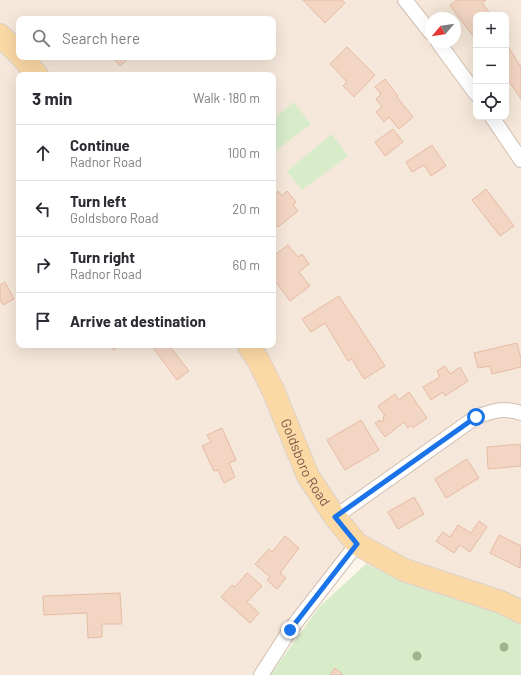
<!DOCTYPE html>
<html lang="en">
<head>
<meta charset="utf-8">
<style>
	body { margin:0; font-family:Barlow,sans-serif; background:#f7f7f7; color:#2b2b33 }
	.controls { position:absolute; right:12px; top:12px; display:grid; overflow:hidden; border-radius:8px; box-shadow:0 4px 16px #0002 }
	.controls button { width:36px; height:36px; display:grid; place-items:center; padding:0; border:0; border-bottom:1px solid #e1e1e2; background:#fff; color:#2b2b33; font:20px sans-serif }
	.compass { position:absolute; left:425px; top:12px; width:36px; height:36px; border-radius:50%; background:#fff; box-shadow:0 4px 16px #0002; rotate:241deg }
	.stop { position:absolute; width:12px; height:12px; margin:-9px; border:3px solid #1a73e8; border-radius:50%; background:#fff }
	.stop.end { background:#1a73e8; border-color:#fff; box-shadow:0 1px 4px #0008 }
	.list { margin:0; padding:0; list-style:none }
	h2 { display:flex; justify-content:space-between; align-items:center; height:52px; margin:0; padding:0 16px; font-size:17px }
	h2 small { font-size:13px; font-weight:400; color:#7c7c81 }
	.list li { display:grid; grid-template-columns:26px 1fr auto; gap:12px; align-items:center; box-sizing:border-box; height:56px; padding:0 16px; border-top:1px solid #e1e1e2 }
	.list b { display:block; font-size:15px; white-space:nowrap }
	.list p { margin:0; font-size:13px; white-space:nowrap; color:#7c7c81 }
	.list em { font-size:13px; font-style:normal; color:#7c7c81 }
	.icon { flex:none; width:22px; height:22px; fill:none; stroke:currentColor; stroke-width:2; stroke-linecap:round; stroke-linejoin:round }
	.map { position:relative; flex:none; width:521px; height:675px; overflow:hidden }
	.search { position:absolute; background:#fff; box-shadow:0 4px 16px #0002; left:16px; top:16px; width:260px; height:44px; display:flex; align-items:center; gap:10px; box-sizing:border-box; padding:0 14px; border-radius:8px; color:#7c7c81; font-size:15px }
	.panel { position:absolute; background:#fff; box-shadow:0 4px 16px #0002; left:16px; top:72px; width:260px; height:276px; border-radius:8px }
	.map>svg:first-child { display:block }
	.residential { fill:#f5e8da; fill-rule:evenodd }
	.green { fill:#d8ecc9 }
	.building { fill:#f3d5c3; stroke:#e6bba3 }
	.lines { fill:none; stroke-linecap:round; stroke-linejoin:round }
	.street-casing { stroke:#d1beb0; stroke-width:16 }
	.primary-casing { stroke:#dad1cd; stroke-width:24 }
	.street { stroke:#fff; stroke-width:14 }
	.primary { stroke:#fbd9a5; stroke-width:22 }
	.tree { fill:#a0b28e }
	.route { stroke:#1a73e8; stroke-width:5 }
	.labels { text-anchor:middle; stroke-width:3; stroke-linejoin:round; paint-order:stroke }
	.street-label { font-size:14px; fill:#7a5c4d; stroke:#fffaf3 }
</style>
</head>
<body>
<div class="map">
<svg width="521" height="675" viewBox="0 0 521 675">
	<rect width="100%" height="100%" fill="#fdf6ec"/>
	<!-- residential -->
	<path class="residential" d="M0,0H521V625L500,613L396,578L366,564L356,547L261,675H0ZM476,15H506V117H476ZM431,18H455V42H431ZM19,19H273V57H19ZM19,75H273V345H19Z"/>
	<!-- green -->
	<path class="green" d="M294,102L311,124L273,153V119Z
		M332,134L348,156L302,190L287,171Z
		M366,564L396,578L500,613L521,625V675H270L320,606Z"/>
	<!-- building -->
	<path class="building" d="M303,0H342L345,3L325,23Z
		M457,0H486L482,3L491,15H476V40L450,5Z
		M347,47L375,75L354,97L343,86L347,82L330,64Z
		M509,48L521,67V99L506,77V49Z
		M112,57H130L120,66Z
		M385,79L398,96L397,97L413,117L399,129L389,117L384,122L376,112L382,107L376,99L381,94L375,87Z
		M393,129L403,142L385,156L375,142Z
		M432,145L446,166L431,176L424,165L412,172L406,162Z
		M273,189L276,193L278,191L282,196L287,191L296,202L293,205L298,211L278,227L273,221V219L277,216L273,213Z
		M486,189L514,226L500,236L472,200Z
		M288,245L298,257L302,254L309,264L299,272L310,286L290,301L276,282L273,284V266L276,264L273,260V256Z
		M5,282L14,299L3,305L0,299V285Z
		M339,296L385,366L364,379L352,359L348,361L325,323L311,332L302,319Z
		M517,343L521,359V367L492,374L490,366L478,368L474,353Z
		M110,345H120L114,350Z
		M151,345H169L189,371L177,380Z
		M445,366L450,374L460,367L468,381L445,396L443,392L431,400L423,387L440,377L437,371Z
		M409,392L427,418L413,428L411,425L408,428L404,422L385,437L375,423L380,420L381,422L384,420L383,417L385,416L378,406L395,394L399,400Z
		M361,420L379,450L345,470L327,440Z
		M222,428L236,460L229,463L235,477L224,483L218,470L214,471L202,446L211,442L207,435Z
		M521,444V466L488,469L487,447Z
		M467,459L479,478L446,498L435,479Z
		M414,497L424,514L398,529L388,512Z
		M479,521L487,527L470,552L460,545L454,553L436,541L443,532L450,537L458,525L471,533Z
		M499,535L521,546L520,568L490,553Z
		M285,536L299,548L280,573L286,578L277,589L267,580L270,577L255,564L269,549L272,552Z
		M247,573L262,586L247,602L259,613L250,623L221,597L232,585L235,587Z
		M120,593L122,624H102V637L88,638L87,613L44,615L43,596Z
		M335,668L343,675H330Z"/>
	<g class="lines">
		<defs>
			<path id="street" d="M405,0L431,33
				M438,42L476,94
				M492,117L521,160
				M335,517L476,417C493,411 503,407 521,413
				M261,675L290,630L357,544"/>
			<g id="primary">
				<path d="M0,35L19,54"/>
				<path d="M22,57L37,75"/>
				<path id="s1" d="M248,345L258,360L273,390L308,476L335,517L357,544L404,570L501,602L521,612"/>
			</g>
		</defs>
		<!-- street casing -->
		<use href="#street" class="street-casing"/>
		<!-- primary casing -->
		<use href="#primary" class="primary-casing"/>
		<!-- street -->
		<use href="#street" class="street"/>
		<!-- primary -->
		<use href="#primary" class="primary"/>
	</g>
	<!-- trees -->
	<g class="tree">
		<circle cx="504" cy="647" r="4.5"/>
		<circle cx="417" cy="656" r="4.5"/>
	</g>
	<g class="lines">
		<!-- route -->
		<path class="route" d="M290,630L357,544L335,517L476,417"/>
	</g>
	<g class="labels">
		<!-- street labels -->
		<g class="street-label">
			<text dy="5" stroke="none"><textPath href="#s1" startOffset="131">Goldsboro Road</textPath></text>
		</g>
	</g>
</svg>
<div class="controls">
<button>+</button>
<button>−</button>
<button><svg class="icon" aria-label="locate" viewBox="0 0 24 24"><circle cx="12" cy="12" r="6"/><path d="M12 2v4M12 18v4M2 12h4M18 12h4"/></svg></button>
</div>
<svg class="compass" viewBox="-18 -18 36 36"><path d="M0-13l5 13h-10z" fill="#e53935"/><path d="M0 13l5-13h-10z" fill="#7c7c81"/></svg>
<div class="stop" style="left:476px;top:417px"></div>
<div class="stop end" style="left:290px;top:630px"></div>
<div class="search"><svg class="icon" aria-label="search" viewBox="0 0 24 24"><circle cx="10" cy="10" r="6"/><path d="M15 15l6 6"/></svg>Search here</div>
<section class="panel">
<h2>3 min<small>Walk · 180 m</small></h2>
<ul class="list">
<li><svg class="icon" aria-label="ahead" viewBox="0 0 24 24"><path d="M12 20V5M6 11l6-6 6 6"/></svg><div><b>Continue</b><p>Radnor Road</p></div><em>100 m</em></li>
<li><svg class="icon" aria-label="left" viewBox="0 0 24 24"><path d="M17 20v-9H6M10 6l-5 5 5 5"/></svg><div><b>Turn left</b><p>Goldsboro Road</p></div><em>20 m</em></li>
<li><svg class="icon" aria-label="right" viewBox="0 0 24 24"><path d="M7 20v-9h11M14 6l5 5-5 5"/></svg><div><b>Turn right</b><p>Radnor Road</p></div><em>60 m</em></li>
<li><svg class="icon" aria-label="arrive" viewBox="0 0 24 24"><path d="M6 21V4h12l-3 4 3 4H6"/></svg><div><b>Arrive at destination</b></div></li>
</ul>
</section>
</div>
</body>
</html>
